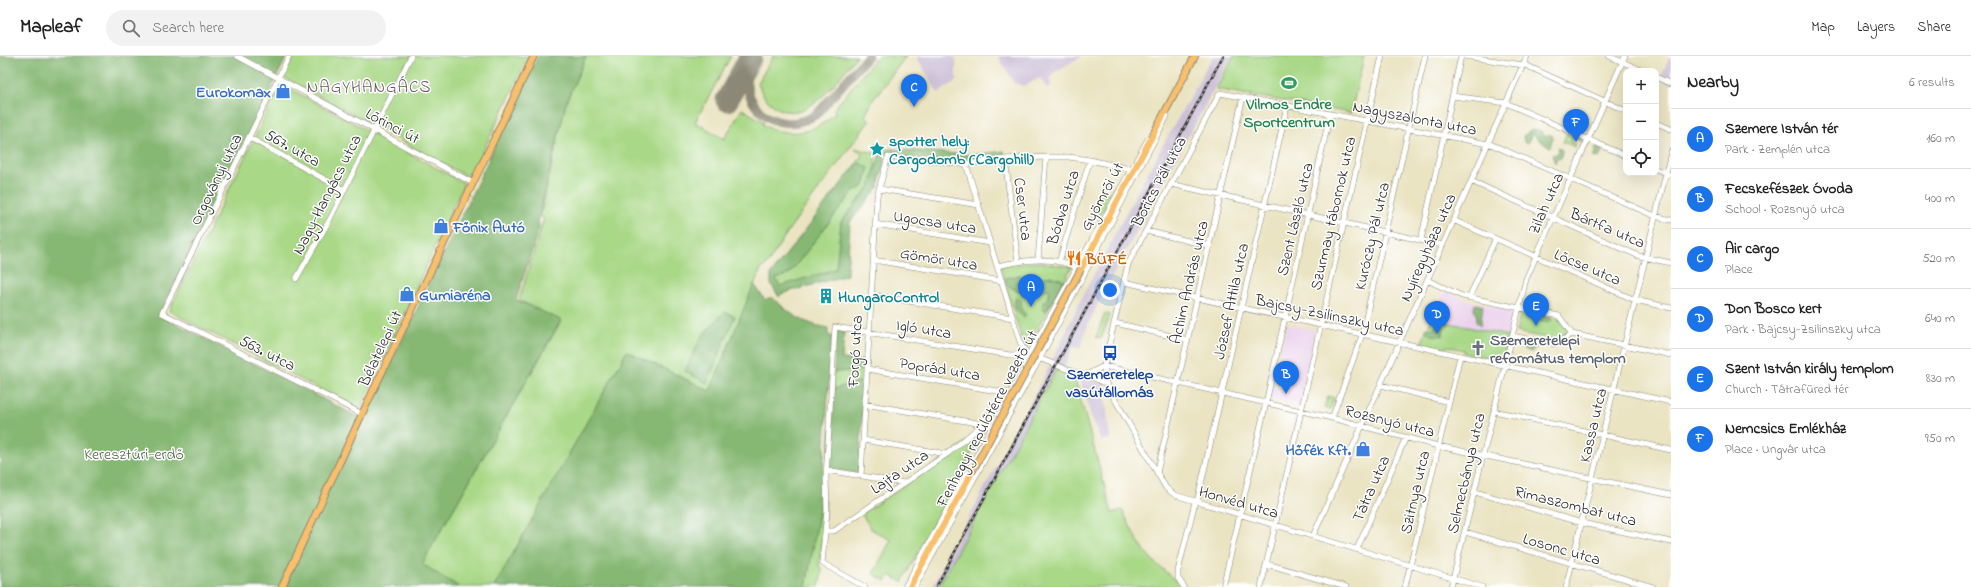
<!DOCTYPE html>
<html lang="en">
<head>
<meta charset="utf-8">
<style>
	body { margin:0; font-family:"Indie Flower",sans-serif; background:#f2f2f2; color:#222 }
	.controls { position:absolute; right:12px; top:12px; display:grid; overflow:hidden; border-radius:8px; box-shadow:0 4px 16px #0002 }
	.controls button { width:36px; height:36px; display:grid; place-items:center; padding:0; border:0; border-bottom:1px solid #e0e0e0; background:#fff; color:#222; font:20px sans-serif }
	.you { position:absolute; left:1110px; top:234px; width:14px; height:14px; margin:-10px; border:3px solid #fff; border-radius:50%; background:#1a73e8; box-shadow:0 0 0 6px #1a73e833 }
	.badge { display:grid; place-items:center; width:26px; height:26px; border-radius:50%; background:#1a73e8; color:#fff; font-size:13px; font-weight:700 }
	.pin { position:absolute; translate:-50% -33px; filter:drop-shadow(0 1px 2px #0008) }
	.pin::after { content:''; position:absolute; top:21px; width:14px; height:12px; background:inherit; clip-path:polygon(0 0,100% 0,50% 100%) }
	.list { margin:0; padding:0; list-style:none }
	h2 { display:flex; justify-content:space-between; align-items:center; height:52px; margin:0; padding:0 16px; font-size:17px }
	h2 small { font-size:13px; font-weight:400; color:#767676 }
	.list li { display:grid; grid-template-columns:26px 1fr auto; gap:12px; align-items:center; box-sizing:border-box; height:60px; padding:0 16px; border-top:1px solid #e0e0e0 }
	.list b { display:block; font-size:15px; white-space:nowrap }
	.list p { margin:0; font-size:13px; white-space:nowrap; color:#767676 }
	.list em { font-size:13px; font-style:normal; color:#767676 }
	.icon { flex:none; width:22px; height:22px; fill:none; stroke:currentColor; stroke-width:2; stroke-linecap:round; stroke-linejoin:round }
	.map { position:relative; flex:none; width:1671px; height:531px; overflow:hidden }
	header { display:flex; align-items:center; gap:24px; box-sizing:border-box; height:56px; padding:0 20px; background:#fff; border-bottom:1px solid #e0e0e0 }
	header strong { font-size:19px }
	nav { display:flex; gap:22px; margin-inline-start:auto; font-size:14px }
	.search { width:280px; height:36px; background:#f2f2f2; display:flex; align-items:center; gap:10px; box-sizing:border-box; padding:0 14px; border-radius:22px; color:#767676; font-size:15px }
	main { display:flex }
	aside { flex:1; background:#fff }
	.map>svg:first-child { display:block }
	.built { fill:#ebd1ec }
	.industrial { fill:#cbbfd6 }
	.green { fill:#a9d886; stroke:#6a8258 }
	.forest { fill:#86b873; stroke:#58724f }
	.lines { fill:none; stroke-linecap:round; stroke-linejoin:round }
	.taxiway { stroke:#8b8877; stroke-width:9 }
	.runway { stroke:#8b8877; stroke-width:23 }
	.minor-casing { stroke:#8b8877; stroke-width:6 }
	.major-casing { stroke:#8b8877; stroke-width:8 }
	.minor { stroke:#fff; stroke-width:5 }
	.major { stroke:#f8bf6c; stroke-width:6 }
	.rail-casing { stroke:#2b2b2b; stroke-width:2.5 }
	.rail { stroke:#fff; stroke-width:1; stroke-dasharray:3; stroke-linecap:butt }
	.major-bridge-casing { stroke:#8b8877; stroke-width:8; stroke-linecap:butt }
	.major-bridge { stroke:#f8bf6c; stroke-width:6 }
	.labels { text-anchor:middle; stroke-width:3; stroke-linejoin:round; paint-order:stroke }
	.shop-label { font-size:16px; font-weight:bold; fill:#366cbe; stroke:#fff; text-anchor:end }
	.leisure-label { font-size:16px; font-weight:bold; fill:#27864d; stroke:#fff }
	.street-label { font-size:16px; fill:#2b2b2b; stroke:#fff }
	.culture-label { font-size:16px; font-weight:bold; fill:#0d838f; stroke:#fff; text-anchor:start }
	.food-label { font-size:16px; font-weight:bold; fill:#c56008; stroke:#fff; text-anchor:start }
	.worship-label { font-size:16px; font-weight:bold; fill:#5b616d; stroke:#fff; text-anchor:start }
	.transit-label { font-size:16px; font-weight:bold; fill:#164399; stroke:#fff }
	.park-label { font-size:16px; fill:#515f46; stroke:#fff }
	.neighbourhood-label { font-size:17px; letter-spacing:1px; fill:#6e5669; stroke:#fff }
</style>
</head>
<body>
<header>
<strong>Mapleaf</strong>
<div class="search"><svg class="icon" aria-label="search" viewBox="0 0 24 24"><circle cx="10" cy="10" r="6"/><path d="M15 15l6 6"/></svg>Search here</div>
<nav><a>Map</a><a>Layers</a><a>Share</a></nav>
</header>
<main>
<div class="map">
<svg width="1671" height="531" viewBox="0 0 1671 531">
	<rect width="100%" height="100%" fill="#fff"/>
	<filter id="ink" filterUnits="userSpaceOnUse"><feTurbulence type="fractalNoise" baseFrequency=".025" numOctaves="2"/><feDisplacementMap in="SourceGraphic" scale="8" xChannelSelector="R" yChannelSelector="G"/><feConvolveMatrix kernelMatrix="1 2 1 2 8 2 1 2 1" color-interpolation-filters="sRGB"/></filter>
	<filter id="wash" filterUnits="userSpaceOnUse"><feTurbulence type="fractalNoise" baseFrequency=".012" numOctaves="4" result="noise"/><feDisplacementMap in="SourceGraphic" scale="16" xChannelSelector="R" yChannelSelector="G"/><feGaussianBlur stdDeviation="0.9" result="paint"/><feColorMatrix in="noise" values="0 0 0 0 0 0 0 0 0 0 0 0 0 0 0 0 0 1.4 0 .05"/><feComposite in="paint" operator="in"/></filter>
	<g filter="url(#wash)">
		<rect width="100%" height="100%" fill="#ebe4c3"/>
		<!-- built -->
		<path class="built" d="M1445,235L1469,245L1515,253L1513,262H1510L1509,265L1512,266L1508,280L1432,263Z
			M1287,268L1315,274L1299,350L1270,343L1272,330L1281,332L1283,320L1275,318Z"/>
		<!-- industrial -->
		<path class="industrial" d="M919,0H952L956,3V21L958,24L938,37L917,2Z
			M998,0H1082L1055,16L1050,23L1051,30L1047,32L1040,22L1024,30L1014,27Z
			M1213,0H1232L1107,230L1088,268L1081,292L1073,291L1063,313L1058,310L938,531H932L1050,309L1084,237L1149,114Z
			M1670,0H1671V28L1660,23Z
			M1080,321L1093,323L1104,329L1110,383L1101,385L1091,361Z"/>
		<!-- green -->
		<path class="green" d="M293,0H529L470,122L283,21Z
			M586,0H731L695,66L724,83L742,53L764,66L763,69C789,82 815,78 835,57L834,53L878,0H906L873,44L865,60L870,64L790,172L768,207L760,215L710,335L627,295L494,531H459L422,508L561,265L519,244L544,162L540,161L566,47Z
			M773,0H857C839,21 808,71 776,51C766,45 761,38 758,27Z
			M1234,0H1364L1351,57L1216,33Z
			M281,28L464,127L360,354L169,255Z
			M1567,77L1583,84L1580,91L1581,85L1574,81L1570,86L1576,89L1575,91L1563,86Z
			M854,92L875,97V113L870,130L841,166L836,213L780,230L776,223L789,218L852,137L864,130L860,107L855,110L862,99Z
			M1114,130L1117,131L1101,158L1092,154L1098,140L1111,136Z
			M1038,206L1072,211L1025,294L1000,210Z
			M1521,255L1561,264L1568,277L1556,284L1516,276Z
			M1105,257L1110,259L1101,283L1096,281Z
			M1432,263L1508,280L1503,304L1464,297V294L1446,290L1445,293L1421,288Z
			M1058,310L1073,316L1112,457L1122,454C1130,469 1137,487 1149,500C1159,512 1171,518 1180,531H938Z
			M864,314V325L833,333L834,316Z
			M1328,340L1334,342L1330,354L1324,352Z
			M986,370L902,526L890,519L886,525L873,518L891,484L871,473L862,458L942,404Z
			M821,445H826L819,509L822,515L819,531H806Z"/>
		<!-- forest -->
		<path class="forest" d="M0,0H287L159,259L364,364L538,0H586L566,47L538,164L539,171L516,244L561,264L422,508L459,531H0Z
			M1533,73L1541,75L1544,81L1549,78L1553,80L1550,91L1538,83L1534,78H1531L1529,86L1526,87L1524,86L1523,80Z
			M1558,91L1562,94L1561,102L1557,103L1555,107L1552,99L1557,98Z
			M1595,91L1602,94L1599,102L1594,101Z
			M890,93L971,99L1004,95L1005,101L966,107L888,100L886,95Z
			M881,94L885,98V103L878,132L850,166L847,219L781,238L779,241L771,228V218L855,110L860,107L869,112L864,130L852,137L789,218L776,223L780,230L836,213L841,166L870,130Z
			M1020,219L1026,223L1027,228H1024L1018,225L1016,232L1020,234L1018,236L1006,228V222Z
			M1050,220L1064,224L1046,255L1043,254V245L1046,246L1050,234L1045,233L1040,236L1033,224Z
			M754,228L765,244L772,241C791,259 802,267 828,272V279L832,280L821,445L806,531H494L627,295L710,335Z
			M1016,241L1021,244V253L1026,259L1023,261C1017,257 1013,248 1016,241Z
			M1475,248L1483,250L1480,270L1476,266L1477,261L1474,253Z
			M1532,255L1544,258L1545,261L1552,264L1551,265L1547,267L1541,264L1529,263L1528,259Z
			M724,256L735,260L707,327L685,315L701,281Z
			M1443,264H1448V269L1444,270L1442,280L1431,279L1425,275L1427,272L1432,273Z
			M836,275L844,276L842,303L865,305L864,314L834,316Z
			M1532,286H1536L1535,294L1532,296L1522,293L1521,292L1527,291Z
			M864,325L859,418L828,412L833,333Z"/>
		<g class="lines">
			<!-- taxiway -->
			<path class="taxiway" d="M751,0C732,45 775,85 817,58L868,0"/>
			<!-- runway -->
			<path class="runway" d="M727,44L751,0"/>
		</g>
	</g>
	<g filter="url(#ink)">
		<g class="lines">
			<defs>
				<path id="minor" d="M237,0L473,127
					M289,0L162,257L362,358
					M1464,0L1523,9
					M1609,0L1643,15
					M1523,8L1626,55
					M1656,21L1671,28
					M1452,40L1506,47L1626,100
					M1656,67L1671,73
					M250,82L344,134
					M1488,87L1655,160L1671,164
					M1005,103L1018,206
					M966,108L1021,289L1027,298
					M1656,113L1671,119
					M1471,125L1639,200L1671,207
					M1171,128L1442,189
					M880,133L979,149
					M1453,164L1635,244L1671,252
					M875,168L990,187
					M1146,175L1210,190
					M1421,184L1461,0
					M873,204L1002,225
					M1038,204L1046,101
					M1059,206L1090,104
					M997,210C1022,204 1054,199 1077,212
					M296,223L330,163L411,0
					M1427,224L1462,240L1559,260L1572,278
					M1124,226L1671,346
					M871,239L1013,262
					M1469,242L1495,184
					M1115,267L1188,284
					M1572,278L1671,299
					M1512,280L1556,288L1572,278
					M1010,299L1029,298L1076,317L1094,322L1106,328L1166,432L1175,439L1482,531
					M1104,310L1332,362L1438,390L1671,439
					M867,313L1009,337
					M1086,319L1104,310
					M1106,328L1104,310L1128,208L1220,37L1488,88
					M1381,329L1449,346
					M864,348L983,368L991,371
					M1494,355L1671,394
					M1332,362L1362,279L1425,0
					M863,384L947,398
					M826,414L904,427
					M1157,417L1243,41
					M861,420L877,140L888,101L966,108L1005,103L1046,101H1069L1090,104L1130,113
					M1475,436L1582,467L1671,486
					M1197,446L1287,50
					M826,475H834L947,398L983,368
					M1465,476L1653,531
					M1313,480L1527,0
					M1357,493L1406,381
					M1267,508L1346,531
					M865,531L822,507L827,455L826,421L835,271L1010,299L1030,305
					M905,531L1023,314L1029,298L1148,83
					M915,531L1040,302L1167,60
					M1184,531L1178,522V515L1195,446
					M1223,531L1266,347L1330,58
					M1261,531L1382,0
					M1405,531L1460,300
					M1451,531L1526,223L1625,0
					M1566,531L1671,96"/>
				<path id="major" d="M1081,213L1195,0
					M282,531L362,358L534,0
					M910,531L972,416"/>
			</defs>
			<!-- minor casing -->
			<use href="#minor" class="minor-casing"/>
			<!-- major casing -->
			<use href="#major" class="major-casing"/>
			<!-- minor -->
			<use href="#minor" class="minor"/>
			<!-- major -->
			<use href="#major" class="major"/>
			<defs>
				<path id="rail" d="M936,531L1223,0"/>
			</defs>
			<!-- rail casing -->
			<use href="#rail" class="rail-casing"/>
			<!-- rail -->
			<use href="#rail" class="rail"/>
			<defs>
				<path id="major-bridge" d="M972,416L1081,213"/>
			</defs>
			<!-- major-bridge casing -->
			<use href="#major-bridge" class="major-bridge-casing"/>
			<!-- major-bridge -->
			<use href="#major-bridge" class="major-bridge"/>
		</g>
	</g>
	<!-- icons -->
	<defs>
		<symbol id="stadium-bare" viewBox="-9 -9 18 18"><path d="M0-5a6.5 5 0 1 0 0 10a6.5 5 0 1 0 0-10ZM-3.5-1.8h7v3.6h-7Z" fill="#2e9e5b" stroke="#fff" stroke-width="2.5" paint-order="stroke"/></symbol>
		<symbol id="shop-bare" viewBox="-9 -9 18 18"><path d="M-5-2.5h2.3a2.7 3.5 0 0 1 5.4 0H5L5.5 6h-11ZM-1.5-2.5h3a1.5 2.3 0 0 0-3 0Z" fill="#3f7fe0" stroke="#fff" stroke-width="2.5" paint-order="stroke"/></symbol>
		<symbol id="sight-bare" viewBox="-9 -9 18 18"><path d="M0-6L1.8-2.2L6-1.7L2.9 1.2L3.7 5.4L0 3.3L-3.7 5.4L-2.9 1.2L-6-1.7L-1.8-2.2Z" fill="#0f9aa8" stroke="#fff" stroke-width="2.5" paint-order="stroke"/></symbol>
		<symbol id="restaurant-bare" viewBox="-9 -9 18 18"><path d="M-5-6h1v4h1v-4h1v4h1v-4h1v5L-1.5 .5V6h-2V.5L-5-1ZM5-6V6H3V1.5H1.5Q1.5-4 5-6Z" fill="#e8710a" stroke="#fff" stroke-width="2.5" paint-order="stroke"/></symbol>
		<symbol id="building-bare" viewBox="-9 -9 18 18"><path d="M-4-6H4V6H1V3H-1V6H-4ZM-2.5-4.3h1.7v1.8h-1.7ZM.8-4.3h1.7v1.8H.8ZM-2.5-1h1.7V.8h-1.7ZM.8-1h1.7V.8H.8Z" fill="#0f9aa8" stroke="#fff" stroke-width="2.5" paint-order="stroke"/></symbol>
		<symbol id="church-bare" viewBox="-9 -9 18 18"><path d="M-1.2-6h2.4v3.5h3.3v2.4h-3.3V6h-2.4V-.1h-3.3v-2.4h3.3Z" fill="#6b7280" stroke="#fff" stroke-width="2.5" paint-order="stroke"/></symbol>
		<symbol id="bus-bare" viewBox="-9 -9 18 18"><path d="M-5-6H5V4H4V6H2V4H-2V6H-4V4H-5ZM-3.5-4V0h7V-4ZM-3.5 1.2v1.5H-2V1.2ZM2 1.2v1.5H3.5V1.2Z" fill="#1a4fb4" stroke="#fff" stroke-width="2.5" paint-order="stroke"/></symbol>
	</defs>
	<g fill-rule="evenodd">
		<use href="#stadium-bare" x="1278" y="16" width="22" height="22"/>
		<use href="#shop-bare" x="272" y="24" width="22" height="22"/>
		<use href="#sight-bare" x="866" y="82" width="22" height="22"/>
		<use href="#shop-bare" x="430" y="159" width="22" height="22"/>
		<use href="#restaurant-bare" x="1063" y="191" width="22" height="22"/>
		<use href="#shop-bare" x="396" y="227" width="22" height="22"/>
		<use href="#building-bare" x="815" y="229" width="22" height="22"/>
		<use href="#church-bare" x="1467" y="281" width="22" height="22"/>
		<use href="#bus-bare" x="1099" y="286" width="22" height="22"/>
		<use href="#shop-bare" x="1352" y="382" width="22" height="22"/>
	</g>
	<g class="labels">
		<!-- shop labels -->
		<g class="shop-label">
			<text x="271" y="41">Eurokomax</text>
			<text x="453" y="176" text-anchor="start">Főnix Autó</text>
			<text x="419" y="244" text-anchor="start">Gumiaréna</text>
			<text x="1351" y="399">Hőfék Kft.</text>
		</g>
		<!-- leisure labels -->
		<g class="leisure-label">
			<text x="1289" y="53">Vilmos Endre<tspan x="1289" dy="18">Sportcentrum</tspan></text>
		</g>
		<!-- street labels -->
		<g class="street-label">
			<text transform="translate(1415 61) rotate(11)" y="6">Nagyszalonta utca</text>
			<text transform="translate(393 69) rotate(28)" y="6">Lőrinci út</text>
			<text transform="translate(293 91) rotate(29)" y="6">567. utca</text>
			<text transform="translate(215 123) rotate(-64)" y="6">Orgoványi utca</text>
			<text transform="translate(1158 125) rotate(-62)" y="6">Borics Pál utca</text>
			<text transform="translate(326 138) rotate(-63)" y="6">Nagy-Hangács utca</text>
			<text transform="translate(1101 140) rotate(-62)" y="6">Gyömrői út</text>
			<text transform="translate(1545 147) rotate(-66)" y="6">Zilah utca</text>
			<text transform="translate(1062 151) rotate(-73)" y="6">Bódva utca</text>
			<text transform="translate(1024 153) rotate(83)" y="6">Cser utca</text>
			<text transform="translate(1332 157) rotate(-77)" y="6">Szurmay tábornok utca</text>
			<text transform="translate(1294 163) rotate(-77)" y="6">Szent László utca</text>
			<text transform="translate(935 165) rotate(9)" y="6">Ugocsa utca</text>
			<text transform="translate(1608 171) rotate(23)" y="6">Bártfa utca</text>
			<text transform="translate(1371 180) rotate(-77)" y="6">Kuróczy Pál utca</text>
			<text transform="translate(1427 191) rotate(-66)" y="6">Nyíregyháza utca</text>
			<text transform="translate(939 202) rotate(9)" y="6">Gömör utca</text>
			<text transform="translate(1588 210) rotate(23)" y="6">Lőcse utca</text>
			<text transform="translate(1188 226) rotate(-77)" y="6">Áchim András utca</text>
			<text transform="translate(1230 245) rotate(-78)" y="6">József Attila utca</text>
			<text transform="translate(1330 258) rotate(12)" y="6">Bajcsy-Zsilinszky utca</text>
			<text transform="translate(924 272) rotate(9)" y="6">Igló utca</text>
			<text transform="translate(379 292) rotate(-65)" y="6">Bélatelepi út</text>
			<text transform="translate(854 295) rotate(-87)" y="6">Forgó utca</text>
			<text transform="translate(268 296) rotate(27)" y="6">563. utca</text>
			<text transform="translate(940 312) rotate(9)" y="6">Poprád utca</text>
			<text transform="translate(986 362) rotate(-62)" y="6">Ferihegyi repülőtérre vezető út</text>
			<text transform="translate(1390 364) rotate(14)" y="6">Rozsnyó utca</text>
			<text transform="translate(1592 369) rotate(-77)" y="6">Kassa utca</text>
			<text transform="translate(899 415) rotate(-34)" y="6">Lajta utca</text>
			<text transform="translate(1465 417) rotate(-77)" y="6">Selmecbánya utca</text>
			<text transform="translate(1370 432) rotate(-66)" y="6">Tátra utca</text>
			<text transform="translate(1414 436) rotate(-77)" y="6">Szitnya utca</text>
			<text transform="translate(1239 445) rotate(16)" y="6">Honvéd utca</text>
			<text transform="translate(1576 449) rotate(14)" y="6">Rimaszombat utca</text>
			<text transform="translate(1562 492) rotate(16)" y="6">Losonc utca</text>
		</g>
		<!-- culture labels -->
		<g class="culture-label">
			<text x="889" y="90">spotter hely:<tspan x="889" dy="18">Cargodomb (Cargohill)</tspan></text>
			<text x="838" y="246">HungaroControl</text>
		</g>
		<!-- food labels -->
		<g class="food-label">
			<text x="1086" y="208">BÜFÉ</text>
		</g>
		<!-- worship labels -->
		<g class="worship-label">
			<text x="1490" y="289">Szemeretelepi<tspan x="1490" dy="18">református templom</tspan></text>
		</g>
		<!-- transit labels -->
		<g class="transit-label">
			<text x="1110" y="323">Szemeretelep<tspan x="1110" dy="18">vasútállomás</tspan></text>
		</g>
		<!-- park labels -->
		<g class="park-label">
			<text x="134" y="403">Keresztúri-erdő</text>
		</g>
		<!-- neighbourhood labels -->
		<g class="neighbourhood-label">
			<text x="369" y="36">NAGYHANGÁCS</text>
		</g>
	</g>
</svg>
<div class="controls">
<button>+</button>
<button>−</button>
<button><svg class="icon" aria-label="locate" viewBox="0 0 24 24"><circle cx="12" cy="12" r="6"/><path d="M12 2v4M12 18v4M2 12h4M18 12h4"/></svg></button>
</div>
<div class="you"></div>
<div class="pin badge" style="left:1031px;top:251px">A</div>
<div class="pin badge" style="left:1286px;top:338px">B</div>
<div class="pin badge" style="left:914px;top:51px">C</div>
<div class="pin badge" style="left:1437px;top:278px">D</div>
<div class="pin badge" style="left:1536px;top:270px">E</div>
<div class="pin badge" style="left:1576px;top:86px">F</div>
</div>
<aside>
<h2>Nearby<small>6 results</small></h2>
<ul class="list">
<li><span class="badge">A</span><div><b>Szemere István tér</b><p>Park · Zemplén utca</p></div><em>160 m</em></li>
<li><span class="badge">B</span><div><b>Fecskefészek Óvoda</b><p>School · Rozsnyó utca</p></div><em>400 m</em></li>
<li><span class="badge">C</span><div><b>Air cargo</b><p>Place</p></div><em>520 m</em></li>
<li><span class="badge">D</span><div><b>Don Bosco kert</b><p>Park · Bajcsy-Zsilinszky utca</p></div><em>640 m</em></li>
<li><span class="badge">E</span><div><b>Szent István király templom</b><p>Church · Tátrafüred tér</p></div><em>830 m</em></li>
<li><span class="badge">F</span><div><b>Nemcsics Emlékház</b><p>Place · Ungvár utca</p></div><em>950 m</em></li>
</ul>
</aside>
</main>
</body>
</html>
